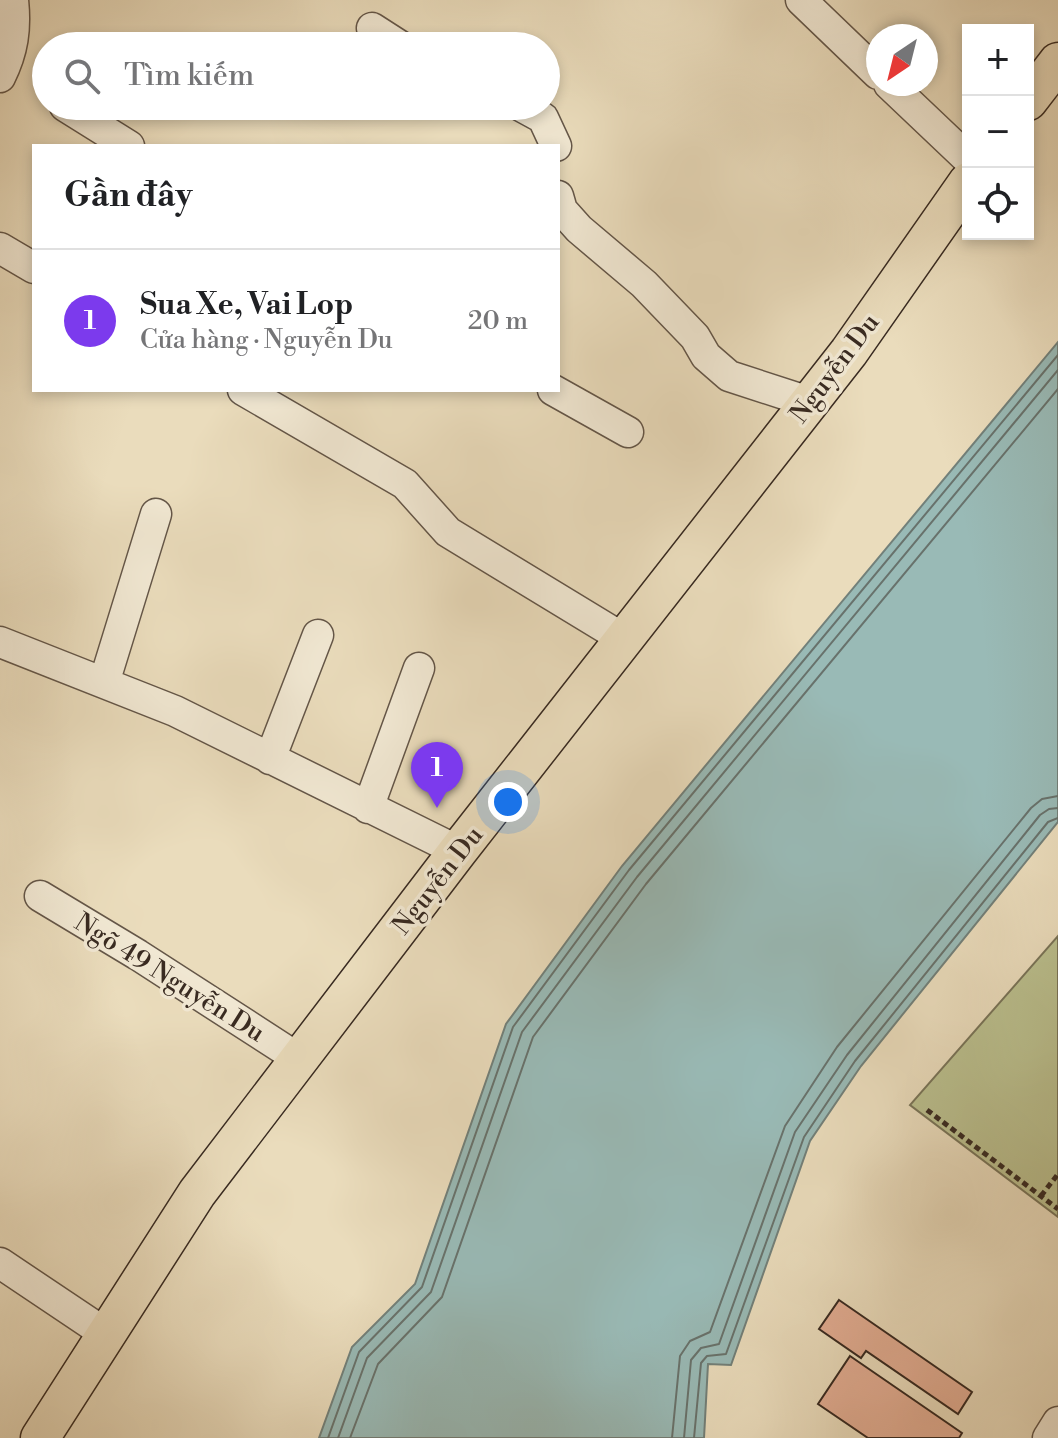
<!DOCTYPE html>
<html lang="vi">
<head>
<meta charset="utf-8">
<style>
	body { margin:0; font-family:"Libre Bodoni",serif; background:#f6f6f6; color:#202124 }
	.controls { position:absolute; right:24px; top:24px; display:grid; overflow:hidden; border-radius:0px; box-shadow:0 4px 12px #0003 }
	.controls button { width:72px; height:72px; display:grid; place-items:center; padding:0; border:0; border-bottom:2px solid #e0e0e0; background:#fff; color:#202124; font:40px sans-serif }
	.compass { position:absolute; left:866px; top:24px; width:72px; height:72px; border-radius:50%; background:#fff; box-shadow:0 4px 12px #0003; rotate:215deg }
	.you { position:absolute; left:508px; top:802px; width:28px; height:28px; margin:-20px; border:6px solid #fff; border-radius:50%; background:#1a73e8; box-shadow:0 0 0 12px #1a73e833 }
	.badge { display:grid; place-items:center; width:52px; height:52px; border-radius:50%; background:#7c3aed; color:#fff; font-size:26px; font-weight:700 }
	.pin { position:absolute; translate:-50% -66px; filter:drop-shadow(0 2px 4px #0008) }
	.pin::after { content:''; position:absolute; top:42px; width:28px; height:24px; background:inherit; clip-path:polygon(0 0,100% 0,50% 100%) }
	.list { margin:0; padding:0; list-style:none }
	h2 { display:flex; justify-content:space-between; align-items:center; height:104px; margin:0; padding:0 32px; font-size:34px }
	h2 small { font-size:26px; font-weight:400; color:#757577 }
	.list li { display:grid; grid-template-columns:52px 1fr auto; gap:24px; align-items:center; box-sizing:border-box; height:144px; padding:0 32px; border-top:2px solid #e0e0e0 }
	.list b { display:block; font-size:30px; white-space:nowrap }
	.list p { margin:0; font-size:26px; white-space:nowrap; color:#757577 }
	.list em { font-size:26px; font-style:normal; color:#757577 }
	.icon { flex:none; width:44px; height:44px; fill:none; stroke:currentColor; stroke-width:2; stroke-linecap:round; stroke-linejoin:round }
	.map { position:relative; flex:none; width:1058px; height:1438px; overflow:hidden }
	.search { position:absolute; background:#fff; box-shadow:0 4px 12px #0003; left:32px; top:32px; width:528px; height:88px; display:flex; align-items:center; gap:20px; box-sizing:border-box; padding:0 28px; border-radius:44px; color:#757577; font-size:30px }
	.panel { position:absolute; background:#fff; box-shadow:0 4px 12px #0003; left:32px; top:144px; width:528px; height:248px; border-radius:0px }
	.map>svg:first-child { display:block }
	.green { fill:#babf8e; stroke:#797458; stroke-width:2 }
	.water { fill:#99bab6; stroke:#72807a; stroke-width:2 }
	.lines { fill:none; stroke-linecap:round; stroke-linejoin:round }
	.shore { stroke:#68726c; stroke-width:2 }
	.building { fill:#e2ad93; stroke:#382a21; stroke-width:2 }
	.minor-casing { stroke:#645648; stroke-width:33 }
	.major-casing { stroke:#382a21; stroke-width:41 }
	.path { stroke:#382a21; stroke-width:5; stroke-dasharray:6 4; stroke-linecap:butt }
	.minor { stroke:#f1e8d3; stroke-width:30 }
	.major { stroke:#eadcbc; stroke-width:38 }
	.labels { text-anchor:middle; stroke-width:7; stroke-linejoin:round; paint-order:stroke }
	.street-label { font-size:26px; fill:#382a21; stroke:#f1e8d3 }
</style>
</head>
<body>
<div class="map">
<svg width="1058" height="1438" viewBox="0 0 1058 1438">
	<rect width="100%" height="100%" fill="#eadcbc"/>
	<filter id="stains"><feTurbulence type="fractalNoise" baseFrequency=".0025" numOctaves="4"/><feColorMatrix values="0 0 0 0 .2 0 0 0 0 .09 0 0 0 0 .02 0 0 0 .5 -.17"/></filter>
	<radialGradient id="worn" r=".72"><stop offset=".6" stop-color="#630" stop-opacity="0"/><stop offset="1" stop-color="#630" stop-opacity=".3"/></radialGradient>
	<!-- green -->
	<path class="green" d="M1058,936V1217L910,1105Z"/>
	<!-- water -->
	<path class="water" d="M1058,342V822L861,1066L810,1141L731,1365L708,1364L704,1438H319L352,1347L415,1284L506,1024L622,866Z"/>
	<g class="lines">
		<!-- shore -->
		<path class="shore" d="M328,1438L359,1352L422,1287L513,1027L629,870L1058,355
			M338,1438L367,1358L431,1292L522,1032L637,877L1058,370
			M350,1438L378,1364L442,1297L533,1037L646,884L1058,389
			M672,1438L680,1356L690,1341L710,1332L785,1126L837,1047L1031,808L1042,799L1058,796
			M684,1438L691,1360L701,1348L719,1344L795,1132L847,1055L1040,815L1049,809L1058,808
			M694,1438L701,1363L707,1356L726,1354L804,1137L855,1061L1048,822L1058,818"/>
	</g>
	<!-- building -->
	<path class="building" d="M839,1300L972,1392L958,1414L866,1351L861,1358L819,1329Z
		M850,1356L962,1433L959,1438H868L818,1404Z"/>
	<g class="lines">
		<defs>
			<path id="minor" d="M801,0L878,74
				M372,28L400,46
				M0,77C13,51 16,29 13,0
				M889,84L968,159
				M65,106L129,146
				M521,106L543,118L556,146
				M558,196L562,210L579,229L644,284L695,337L706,356L729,376L809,402
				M0,248L34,268
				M243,390L405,484L448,532L624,639
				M553,390L628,432
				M0,642L175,711L458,851
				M104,683L156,514
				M270,759L318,635
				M368,808L419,668
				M40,896L138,955L299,1059
				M0,1263L106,1334
				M1048,1438L1058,1422"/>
			<path id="major" d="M1028,101L1058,62
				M40,1438L197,1193L458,851L849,352L968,182"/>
		</defs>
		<!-- minor casing -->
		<use href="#minor" class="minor-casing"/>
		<!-- major casing -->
		<use href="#major" class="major-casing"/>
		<!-- path -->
		<path class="path" d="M927,1110L1058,1209
			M1041,1196L1058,1174"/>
		<!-- minor -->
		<use href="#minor" class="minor"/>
		<!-- major -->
		<use href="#major" class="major"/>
	</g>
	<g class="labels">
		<!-- street labels -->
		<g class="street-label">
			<text transform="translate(834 368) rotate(-53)" y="9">Nguyễn Du</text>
			<text transform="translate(437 880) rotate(-52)" y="9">Nguyễn Du</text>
			<text transform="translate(170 977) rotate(32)" y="9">Ngõ 49 Nguyễn Du</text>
		</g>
	</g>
	<rect width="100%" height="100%" filter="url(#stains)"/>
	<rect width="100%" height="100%" fill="url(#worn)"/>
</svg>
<div class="controls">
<button>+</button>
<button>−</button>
<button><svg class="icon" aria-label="locate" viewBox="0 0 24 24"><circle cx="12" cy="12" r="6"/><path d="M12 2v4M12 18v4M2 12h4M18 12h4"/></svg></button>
</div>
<svg class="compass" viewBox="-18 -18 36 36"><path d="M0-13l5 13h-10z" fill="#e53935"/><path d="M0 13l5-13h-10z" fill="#757577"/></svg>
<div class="you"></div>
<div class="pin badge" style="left:437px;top:808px">1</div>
<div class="search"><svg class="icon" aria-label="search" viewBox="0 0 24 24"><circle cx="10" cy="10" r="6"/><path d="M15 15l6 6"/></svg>Tìm kiếm</div>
<section class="panel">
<h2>Gần đây<small></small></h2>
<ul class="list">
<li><span class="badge">1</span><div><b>Sua Xe, Vai Lop</b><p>Cửa hàng · Nguyễn Du</p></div><em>20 m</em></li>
</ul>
</section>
</div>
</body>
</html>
